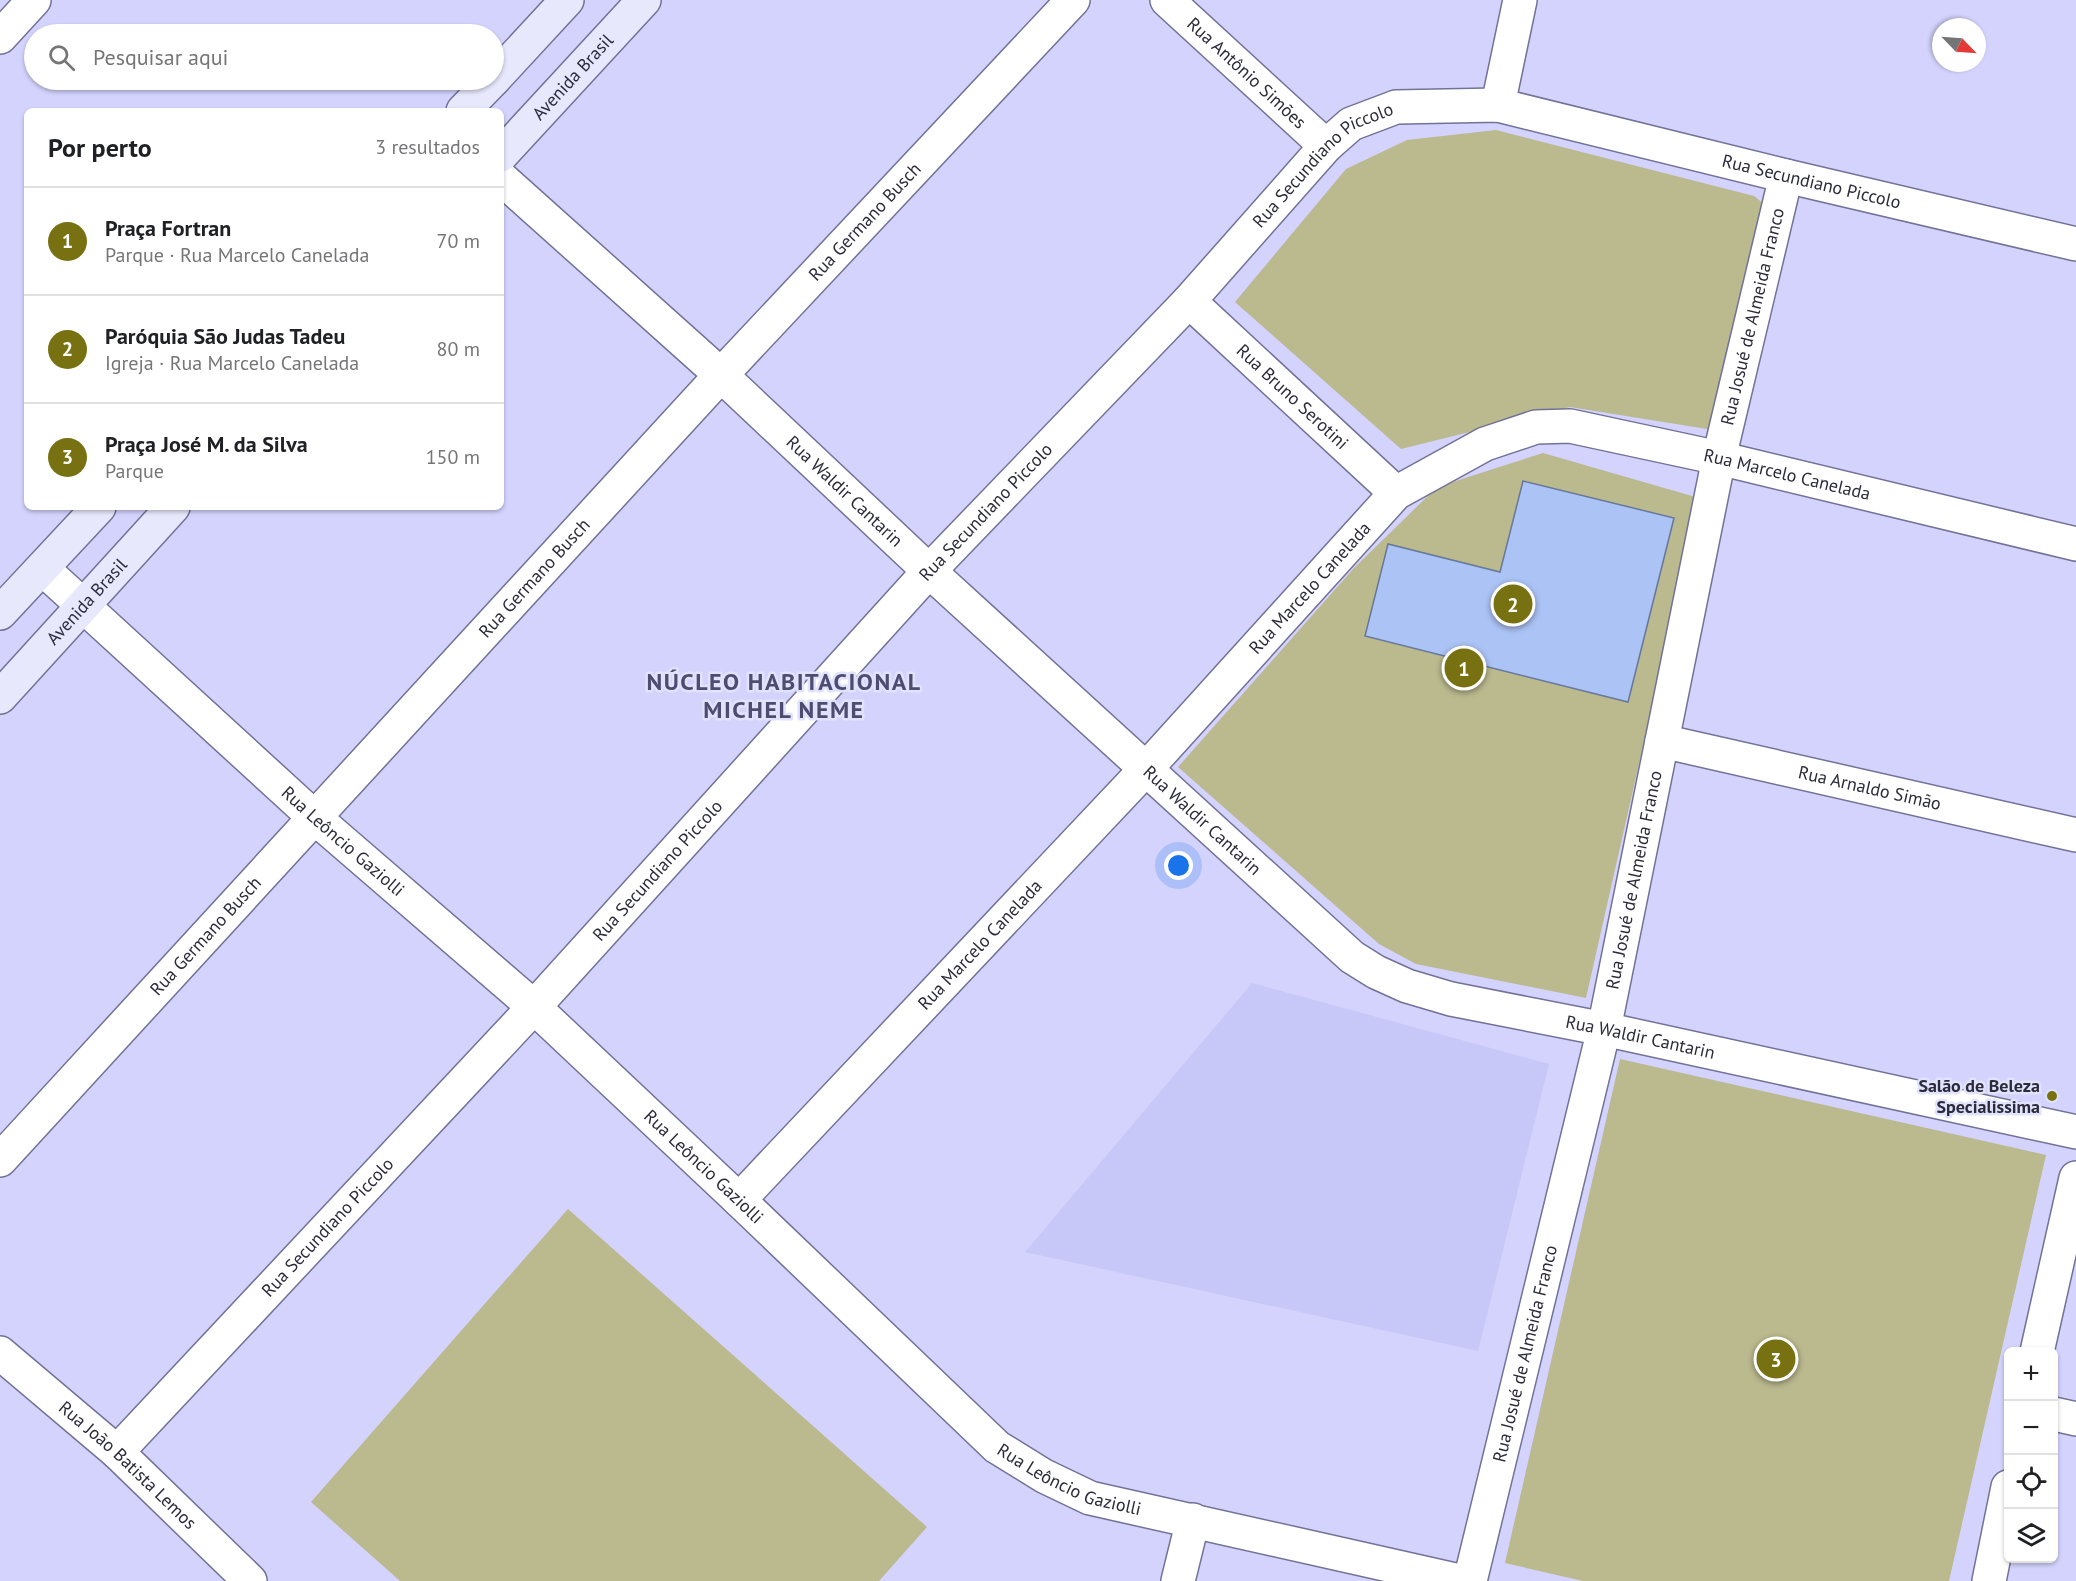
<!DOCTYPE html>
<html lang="pt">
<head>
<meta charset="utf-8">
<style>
	body { margin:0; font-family:"PT Sans",sans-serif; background:#f2f2f2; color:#202124 }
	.controls { position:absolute; right:18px; bottom:18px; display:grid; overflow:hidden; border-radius:9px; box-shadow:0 2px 4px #0004 }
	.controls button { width:54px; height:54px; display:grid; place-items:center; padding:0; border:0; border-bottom:2px solid #e0e0e0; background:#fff; color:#202124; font:30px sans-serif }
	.compass { position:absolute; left:1932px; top:18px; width:54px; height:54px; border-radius:50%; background:#fff; box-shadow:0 2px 4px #0004; rotate:115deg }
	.you { position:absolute; left:1179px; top:866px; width:21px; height:21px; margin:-15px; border:4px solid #fff; border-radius:50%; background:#1a73e8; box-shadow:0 0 0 9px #1a73e833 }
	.badge { display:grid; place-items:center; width:39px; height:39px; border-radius:50%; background:#787111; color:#fff; font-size:20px; font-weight:700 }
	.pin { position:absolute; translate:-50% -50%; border:3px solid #fff; box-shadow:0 2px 6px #0006 }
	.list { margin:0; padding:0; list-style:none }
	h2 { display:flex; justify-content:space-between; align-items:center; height:78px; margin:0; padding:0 24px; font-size:26px }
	h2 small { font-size:20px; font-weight:400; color:#757577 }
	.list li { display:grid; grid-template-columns:39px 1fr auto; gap:18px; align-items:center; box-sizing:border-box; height:108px; padding:0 24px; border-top:2px solid #e0e0e0 }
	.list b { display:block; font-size:22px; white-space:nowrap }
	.list p { margin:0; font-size:20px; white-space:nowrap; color:#757577 }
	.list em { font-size:20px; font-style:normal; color:#757577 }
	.icon { flex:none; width:33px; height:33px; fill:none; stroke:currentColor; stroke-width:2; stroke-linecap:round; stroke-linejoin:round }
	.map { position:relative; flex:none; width:2076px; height:1581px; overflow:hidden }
	.search { position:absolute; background:#fff; box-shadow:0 2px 4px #0004; left:24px; top:24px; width:480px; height:66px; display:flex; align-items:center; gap:15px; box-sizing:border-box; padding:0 21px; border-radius:33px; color:#757577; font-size:22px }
	.panel { position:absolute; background:#fff; box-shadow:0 2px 4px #0004; left:24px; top:108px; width:480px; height:402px; border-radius:9px }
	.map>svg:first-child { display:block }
	.built { fill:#c8c8f8 }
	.green { fill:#bbb98e }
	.building { fill:#acc3f5; stroke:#67789b; stroke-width:1.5 }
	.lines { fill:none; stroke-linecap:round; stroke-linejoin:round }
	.minor-casing { stroke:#727297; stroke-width:36 }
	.secondary-casing { stroke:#727297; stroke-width:36 }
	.minor { stroke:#fff; stroke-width:33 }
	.secondary { stroke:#e8e8fd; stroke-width:33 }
	.poi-dot { fill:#787111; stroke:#e1e2fc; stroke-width:2 }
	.labels { text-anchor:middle; stroke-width:5; stroke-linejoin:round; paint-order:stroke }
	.street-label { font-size:18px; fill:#2b2b3b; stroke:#e1e2fc }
	.poi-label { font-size:18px; font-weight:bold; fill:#2b2b3b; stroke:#e1e2fc; text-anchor:end }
	.district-label { font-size:24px; font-weight:bold; letter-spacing:1.5px; fill:#4e4d71; stroke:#e1e2fc }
</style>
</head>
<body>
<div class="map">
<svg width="2076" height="1581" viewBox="0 0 2076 1581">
	<rect width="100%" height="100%" fill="#d3d3fd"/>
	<!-- built -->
	<path class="built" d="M1252,983L1549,1064L1478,1351L1025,1252Z"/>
	<!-- green -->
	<path class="green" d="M1496,130L1754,196L1768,207L1713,430L1570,407L1401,449L1235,302L1346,169L1407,140Z
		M1543,453L1699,498L1586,998L1416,964L1379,944L1178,767L1354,568L1437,487Z
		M1620,1059L2046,1155L1949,1581H1583L1505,1563Z
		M568,1209L927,1527L879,1581H400L311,1502Z"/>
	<!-- building -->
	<path class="building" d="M1523,481L1674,518L1628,702L1365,636L1388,544L1500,572Z"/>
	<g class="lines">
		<defs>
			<g id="minor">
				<path id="s1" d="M1167,0L1326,146"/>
				<path d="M0,37L34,0"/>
				<path d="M1498,105L1520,0"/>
				<path id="s2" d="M501,178L721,375L929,571L1352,957L1376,972L1407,986L1451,999L1604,1029L2076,1132"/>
				<path id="s3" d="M1189,301L1396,493"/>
				<path id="s4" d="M43,569L314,817L534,1007L739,1200L997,1447L1044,1476L1090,1498L1460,1581"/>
				<path id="s5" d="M1662,741L2076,835"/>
				<path id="s6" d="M0,1160L721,375L1073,0"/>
				<path id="s7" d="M739,1200L1145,770L1396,493L1485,444L1536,427L1570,426L1719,458L2076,544"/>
				<path d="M2037,1352L2076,1178"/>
				<path id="s8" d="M0,1353L117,1452L250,1581"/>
				<path d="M2054,1414L2076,1419"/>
				<path id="s9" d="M117,1452L534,1007L929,571L1189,301L1326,146L1351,124L1396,107L1498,105L1786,176L2076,244"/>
				<path d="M1178,1581L1193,1520"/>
				<path id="s10" d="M1470,1581L1604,1029L1719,458L1786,176"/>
				<path d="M1989,1581L2008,1487"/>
			</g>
			<g id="secondary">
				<path d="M494,79L567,0"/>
				<path d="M463,111L493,80"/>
				<path id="s11" d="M501,155L644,0"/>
				<path d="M0,613L99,507"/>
				<path id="s12" d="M0,697L173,507"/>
			</g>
		</defs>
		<!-- minor casing -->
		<use href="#minor" class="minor-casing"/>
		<!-- secondary casing -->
		<use href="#secondary" class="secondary-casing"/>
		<!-- minor -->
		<use href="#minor" class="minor"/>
		<!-- secondary -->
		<use href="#secondary" class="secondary"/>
	</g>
	<!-- markers -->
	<circle class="poi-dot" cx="2052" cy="1096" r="6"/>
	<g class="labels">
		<!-- street labels -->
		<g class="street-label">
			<text dy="6" stroke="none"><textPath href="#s1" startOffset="108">Rua Antônio Simões</textPath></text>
			<text dy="6" stroke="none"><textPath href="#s11" startOffset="106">Avenida Brasil</textPath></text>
			<text dy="6" stroke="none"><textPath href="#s9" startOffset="1766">Rua Secundiano Piccolo</textPath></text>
			<text dy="6" stroke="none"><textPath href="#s9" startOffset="2286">Rua Secundiano Piccolo</textPath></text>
			<text dy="6" stroke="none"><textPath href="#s6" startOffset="1276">Rua Germano Busch</textPath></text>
			<text dy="6" stroke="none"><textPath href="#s10" startOffset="1296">Rua Josué de Almeida Franco</textPath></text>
			<text dy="6" stroke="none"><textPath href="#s3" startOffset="141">Rua Bruno Serotini</textPath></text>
			<text dy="6" stroke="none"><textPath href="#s7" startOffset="1377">Rua Marcelo Canelada</textPath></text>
			<text dy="6" stroke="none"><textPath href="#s2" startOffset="465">Rua Waldir Cantarin</textPath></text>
			<text dy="6" stroke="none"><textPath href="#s9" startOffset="1280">Rua Secundiano Piccolo</textPath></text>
			<text dy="6" stroke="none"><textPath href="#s6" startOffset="790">Rua Germano Busch</textPath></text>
			<text dy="6" stroke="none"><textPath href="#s7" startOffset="837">Rua Marcelo Canelada</textPath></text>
			<text dy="6" stroke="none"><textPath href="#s12" startOffset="129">Avenida Brasil</textPath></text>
			<text dy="6" stroke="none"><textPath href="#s5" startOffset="213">Rua Arnaldo Simão</textPath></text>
			<text dy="6" stroke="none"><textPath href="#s2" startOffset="951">Rua Waldir Cantarin</textPath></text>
			<text dy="6" stroke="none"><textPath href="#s4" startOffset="405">Rua Leôncio Gaziolli</textPath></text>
			<text dy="6" stroke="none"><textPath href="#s9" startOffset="794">Rua Secundiano Piccolo</textPath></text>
			<text dy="6" stroke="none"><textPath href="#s10" startOffset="720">Rua Josué de Almeida Franco</textPath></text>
			<text dy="6" stroke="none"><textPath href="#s6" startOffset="304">Rua Germano Busch</textPath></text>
			<text dy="6" stroke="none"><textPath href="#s7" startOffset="351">Rua Marcelo Canelada</textPath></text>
			<text dy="6" stroke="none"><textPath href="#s2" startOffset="1455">Rua Waldir Cantarin</textPath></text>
			<text dy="6" stroke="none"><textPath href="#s4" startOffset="891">Rua Leôncio Gaziolli</textPath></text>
			<text dy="6" stroke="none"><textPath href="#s9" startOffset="308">Rua Secundiano Piccolo</textPath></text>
			<text dy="6" stroke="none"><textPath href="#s10" startOffset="234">Rua Josué de Almeida Franco</textPath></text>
			<text dy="6" stroke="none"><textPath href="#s8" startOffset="170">Rua João Batista Lemos</textPath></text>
			<text dy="6" stroke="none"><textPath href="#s4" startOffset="1377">Rua Leôncio Gaziolli</textPath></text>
		</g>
		<!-- poi labels -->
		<g class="poi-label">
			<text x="2040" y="1092">Salão de Beleza<tspan x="2040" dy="21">Specialissima</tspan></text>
		</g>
		<!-- district labels -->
		<g class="district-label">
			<text x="784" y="690">NÚCLEO HABITACIONAL<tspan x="784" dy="28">MICHEL NEME</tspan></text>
		</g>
	</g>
</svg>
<div class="controls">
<button>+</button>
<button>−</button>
<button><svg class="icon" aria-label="locate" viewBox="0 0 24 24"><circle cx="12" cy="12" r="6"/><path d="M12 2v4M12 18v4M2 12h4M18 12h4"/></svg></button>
<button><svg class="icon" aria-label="layers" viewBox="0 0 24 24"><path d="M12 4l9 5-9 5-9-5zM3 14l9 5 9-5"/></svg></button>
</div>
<svg class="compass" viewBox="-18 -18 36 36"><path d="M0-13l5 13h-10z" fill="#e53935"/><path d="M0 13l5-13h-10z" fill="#757577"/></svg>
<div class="you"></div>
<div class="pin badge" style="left:1464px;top:668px">1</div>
<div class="pin badge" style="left:1513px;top:604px">2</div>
<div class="pin badge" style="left:1776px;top:1359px">3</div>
<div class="search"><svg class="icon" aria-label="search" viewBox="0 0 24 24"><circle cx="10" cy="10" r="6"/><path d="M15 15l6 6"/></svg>Pesquisar aqui</div>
<section class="panel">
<h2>Por perto<small>3 resultados</small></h2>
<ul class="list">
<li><span class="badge">1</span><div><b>Praça Fortran</b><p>Parque · Rua Marcelo Canelada</p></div><em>70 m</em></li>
<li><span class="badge">2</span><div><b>Paróquia São Judas Tadeu</b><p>Igreja · Rua Marcelo Canelada</p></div><em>80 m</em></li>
<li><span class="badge">3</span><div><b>Praça José M. da Silva</b><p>Parque</p></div><em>150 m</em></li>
</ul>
</section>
</div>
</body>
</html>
